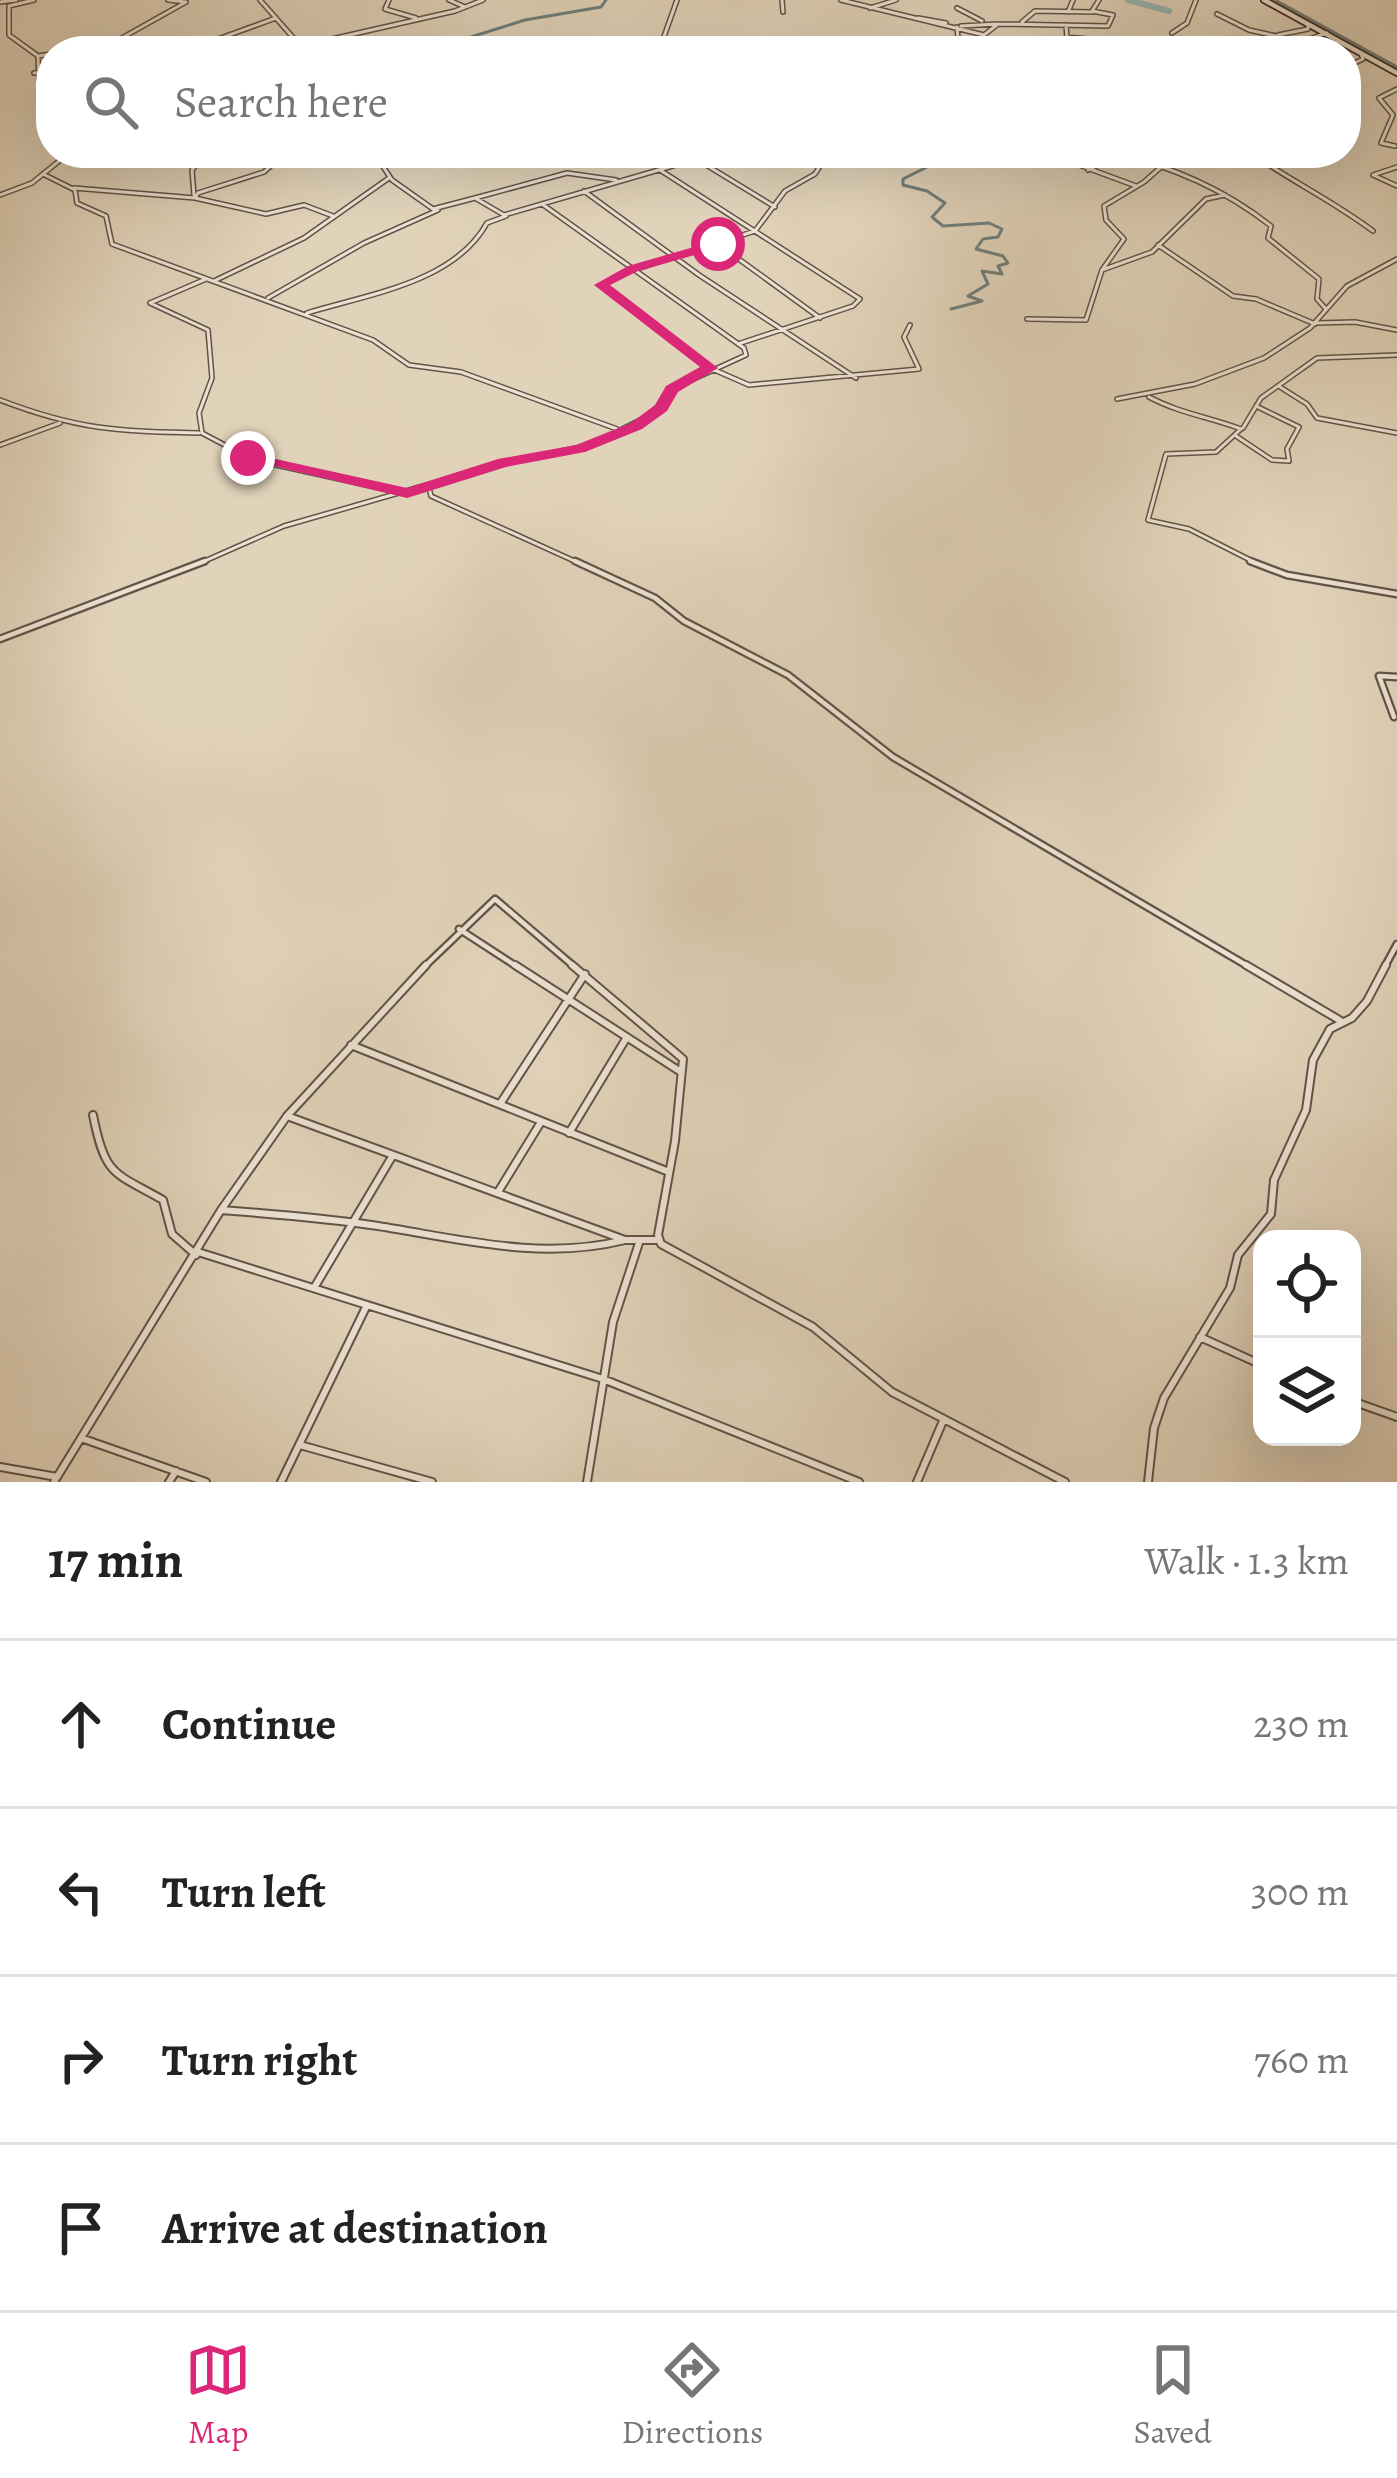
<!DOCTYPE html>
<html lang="en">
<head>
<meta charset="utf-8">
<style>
	body { margin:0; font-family:Alegreya,serif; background:#f6f6f6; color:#222 }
	.controls { position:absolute; right:36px; bottom:36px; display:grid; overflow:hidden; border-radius:24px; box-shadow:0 12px 48px #0002 }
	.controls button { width:108px; height:108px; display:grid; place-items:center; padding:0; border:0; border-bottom:3px solid #e0e0e0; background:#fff; color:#222; font:60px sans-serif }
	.stop { position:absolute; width:36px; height:36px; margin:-27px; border:9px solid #db2777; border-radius:50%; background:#fff }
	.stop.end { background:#db2777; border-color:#fff; box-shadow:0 3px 12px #0008 }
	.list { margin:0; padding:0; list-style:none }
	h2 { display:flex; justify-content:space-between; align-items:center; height:156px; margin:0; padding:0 48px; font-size:51px }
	h2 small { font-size:39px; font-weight:400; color:#767676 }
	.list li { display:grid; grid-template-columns:78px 1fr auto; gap:36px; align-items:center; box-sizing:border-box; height:168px; padding:0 48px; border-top:3px solid #e0e0e0 }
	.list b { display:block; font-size:45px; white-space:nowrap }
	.list em { font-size:39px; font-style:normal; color:#767676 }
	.icon { flex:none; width:66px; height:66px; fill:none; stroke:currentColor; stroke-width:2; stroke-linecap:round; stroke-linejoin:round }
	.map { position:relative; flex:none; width:1397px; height:1482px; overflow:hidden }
	.search { position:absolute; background:#fff; box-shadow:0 12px 48px #0002; left:36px; right:36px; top:36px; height:132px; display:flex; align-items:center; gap:30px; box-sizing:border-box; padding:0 42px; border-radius:48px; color:#767676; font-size:45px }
	.sheet { height:828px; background:#fff }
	nav { display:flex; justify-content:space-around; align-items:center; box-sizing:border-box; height:168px; border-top:3px solid #e0e0e0; background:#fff; font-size:33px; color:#767676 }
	nav a { display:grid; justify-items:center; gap:6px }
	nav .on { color:#db2777 }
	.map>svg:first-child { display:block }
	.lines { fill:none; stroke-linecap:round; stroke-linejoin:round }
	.stream { stroke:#707e7b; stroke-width:3 }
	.river { stroke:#95b6b6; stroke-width:6 }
	.minor-far2-casing { stroke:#625449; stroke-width:6 }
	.minor-far1-casing { stroke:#625449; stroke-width:9 }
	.minor-casing { stroke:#625449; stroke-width:10 }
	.secondary-casing { stroke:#382923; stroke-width:8 }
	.minor-far2 { stroke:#ece2d2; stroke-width:3 }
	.minor-far1 { stroke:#ece2d2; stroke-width:4.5 }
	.minor { stroke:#ece2d2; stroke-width:6 }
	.secondary { stroke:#ece2d2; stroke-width:4.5 }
	.route { fill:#db2777 }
</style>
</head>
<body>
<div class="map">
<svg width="1397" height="1482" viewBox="0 0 1397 1482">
	<rect width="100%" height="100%" fill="#e1d3ba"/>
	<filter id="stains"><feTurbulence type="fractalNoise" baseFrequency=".00167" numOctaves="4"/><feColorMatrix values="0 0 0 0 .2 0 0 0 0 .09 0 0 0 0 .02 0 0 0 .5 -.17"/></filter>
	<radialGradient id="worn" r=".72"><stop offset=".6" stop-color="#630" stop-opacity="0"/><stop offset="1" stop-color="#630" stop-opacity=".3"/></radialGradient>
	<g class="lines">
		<!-- stream -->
		<path class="stream" d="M1275,0L1397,67
			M464,51L471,47V37L525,20L601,7L606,0
			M924,153L927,167L903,179V185L927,191L945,203L932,217L943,226L989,223L1002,229L998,237L983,239L976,249L1003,256L1008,263L998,266L1002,274L982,271L988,284L968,296L982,301L951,309"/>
		<!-- river -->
		<path class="river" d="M1128,0L1169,11"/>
		<defs>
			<path id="minor-far2" d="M34,0L9,6V35L38,56L39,82L51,92
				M168,0L186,2
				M260,0L305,51
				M389,0L385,9L416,18
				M449,0L465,7
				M782,0L783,12
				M841,0L984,35
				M0,2L16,0
				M870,8L896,0
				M957,8L982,21
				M1068,12L1073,0
				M1217,14L1249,30L1276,36L1274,42L1285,47
				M918,18L946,23
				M1022,22L1035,11L1093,12
				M1066,25L1068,51
				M961,26L998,24
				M957,27L959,51
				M1172,33L1187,23L1196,0
				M1278,35L1308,29V24
				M1066,37L1166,46
				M1301,43L1317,51
				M301,46L455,11L483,0
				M1243,46L1273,41
				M104,48L186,2
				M73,51H108
				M185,51L276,18
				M625,51L628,44L661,45L677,0
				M977,51L979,39L998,24L1108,26L1113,15L1092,11L1099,0
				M1023,51H1038
				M1274,51L1327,33
				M38,56L51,54
				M1346,67L1363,59L1361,54
				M34,73L51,72
				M1395,146L1381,143L1393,115L1379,98L1397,89
				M374,153L392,180L433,209L475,198L504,215L717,153
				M1071,153V162L1136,186
				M1113,153C1172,166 1224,189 1271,226L1268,238L1319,279L1317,299L1325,308
				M1251,153C1291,181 1333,201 1373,231
				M698,160L775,207
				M1397,167L1373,175L1397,186
				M660,170L860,299L853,306L738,344
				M1088,170L1096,166L1100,153
				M43,174L75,190L77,203L106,216L112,244L373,340L409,365L461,372L617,429
				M74,188L195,198L266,214L304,205L333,216
				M584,191L699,275L856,378
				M0,195L32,183L69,153
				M194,195L192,170L206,153
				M195,198L198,193L264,172L285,153
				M475,198L567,173L616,180
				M718,244L820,318
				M1158,245L1233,296L1256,299L1315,324
				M633,269L601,286L710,368L749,385L919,369L904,337L910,325
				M637,269L755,231L785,191L815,174L828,153
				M1102,270L1124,239L1106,220L1104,206L1144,182L1177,153
				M206,279L150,303L208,330L212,378L199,413L202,433L253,460L402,493
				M214,281L304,238L389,178
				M268,298L364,243L438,210
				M307,313C368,294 454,283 487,223L506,216
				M1027,319L1086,320L1102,270L1152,252L1206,199L1225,195
				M1317,323L1355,322L1397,330
				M1280,387L1307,404L1317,418L1397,433
				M1149,397C1179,413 1209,417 1241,429L1216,452L1166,454L1148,520L1189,529L1258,564
				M1117,399L1195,384L1264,358L1310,328L1347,286L1397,259
				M0,400C78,430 116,431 199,433
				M1243,428L1261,398L1317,358L1397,355
				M1236,436L1272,460L1289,461L1287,449L1299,427L1256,406
				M0,445L60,423
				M429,488L431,496L581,564
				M198,564L284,526L503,463L591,445L658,411L674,388L746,355L744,348L542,204"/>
			<path id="minor-far1" d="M575,561L655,598L684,621L788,675L893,757L1251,968
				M1250,561L1287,575L1397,594
				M0,639L205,561
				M1394,717L1379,676L1397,677
				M459,929L519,968
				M423,968L495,899L576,968
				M1384,968L1397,944"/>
			<path id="minor" d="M515,965L681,1072
				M572,965L683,1059L675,1141L658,1235L661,1244L813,1327L892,1392L1065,1482
				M1246,965L1341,1021
				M351,1045L669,1172
				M500,1104L585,974
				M93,1115C105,1177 114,1172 163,1200L172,1234L196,1255
				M287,1116L625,1240H658
				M569,1133L627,1037
				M498,1192L541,1122
				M221,1210C273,1214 326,1218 378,1226C461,1239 541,1261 625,1240
				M198,1252L603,1379L859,1482
				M314,1288L393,1155
				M1200,1337L1262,1365
				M1352,1401L1397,1417
				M81,1438L206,1482
				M300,1445L432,1482
				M0,1467L57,1477
				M54,1482L221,1210L287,1116L426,965
				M169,1482L176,1471
				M281,1482L367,1305
				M587,1482L613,1322L639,1243
				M917,1482L943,1421
				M1148,1482L1154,1428L1164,1398L1230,1288L1238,1255L1271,1214L1274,1180L1306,1110L1313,1060L1330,1029L1352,1018L1367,1001L1386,965"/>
			<path id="secondary" d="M1264,0L1397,73"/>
		</defs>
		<!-- minor-far2 casing -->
		<use href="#minor-far2" class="minor-far2-casing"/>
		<!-- minor-far1 casing -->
		<use href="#minor-far1" class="minor-far1-casing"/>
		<!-- minor casing -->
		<use href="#minor" class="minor-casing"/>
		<!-- secondary casing -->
		<use href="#secondary" class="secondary-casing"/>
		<!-- minor-far2 -->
		<use href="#minor-far2" class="minor-far2"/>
		<!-- minor-far1 -->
		<use href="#minor-far1" class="minor-far1"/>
		<!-- minor -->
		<use href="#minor" class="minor"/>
		<!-- secondary -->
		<use href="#secondary" class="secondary"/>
	</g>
	<!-- route -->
	<path class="route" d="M718,240L723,247L638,271L610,285L718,368L678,392L667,411L642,429L585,452L506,467L407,498L240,458L248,453L407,488L498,459L576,445L631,423L655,405L666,386L700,367L594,285L628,266Z"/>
	<rect width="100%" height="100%" filter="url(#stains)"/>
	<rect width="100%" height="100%" fill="url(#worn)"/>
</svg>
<div class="controls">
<button><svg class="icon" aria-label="locate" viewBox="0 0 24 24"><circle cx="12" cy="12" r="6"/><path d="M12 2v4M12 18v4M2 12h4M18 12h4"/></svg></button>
<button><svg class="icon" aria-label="layers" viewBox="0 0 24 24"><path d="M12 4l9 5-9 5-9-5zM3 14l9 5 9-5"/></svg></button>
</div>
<div class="stop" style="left:718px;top:244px"></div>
<div class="stop end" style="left:248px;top:458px"></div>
<div class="search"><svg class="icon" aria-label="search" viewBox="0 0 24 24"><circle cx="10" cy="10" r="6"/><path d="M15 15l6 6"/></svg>Search here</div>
</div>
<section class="sheet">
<h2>17 min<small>Walk · 1.3 km</small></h2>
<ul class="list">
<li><svg class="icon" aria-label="ahead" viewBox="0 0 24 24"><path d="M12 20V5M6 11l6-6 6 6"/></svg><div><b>Continue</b></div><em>230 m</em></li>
<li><svg class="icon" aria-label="left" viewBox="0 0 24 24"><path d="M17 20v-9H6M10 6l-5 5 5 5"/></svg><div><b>Turn left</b></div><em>300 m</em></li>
<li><svg class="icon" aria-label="right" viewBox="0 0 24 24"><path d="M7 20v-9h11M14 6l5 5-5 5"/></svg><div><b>Turn right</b></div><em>760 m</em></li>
<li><svg class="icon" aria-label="arrive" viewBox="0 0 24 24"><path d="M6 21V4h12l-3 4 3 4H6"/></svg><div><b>Arrive at destination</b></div></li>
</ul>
</section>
<nav>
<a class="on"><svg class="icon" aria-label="map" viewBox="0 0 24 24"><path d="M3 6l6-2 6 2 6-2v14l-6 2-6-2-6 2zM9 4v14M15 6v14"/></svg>Map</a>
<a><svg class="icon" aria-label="directions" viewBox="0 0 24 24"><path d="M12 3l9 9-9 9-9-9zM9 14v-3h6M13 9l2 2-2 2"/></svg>Directions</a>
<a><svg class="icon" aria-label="saved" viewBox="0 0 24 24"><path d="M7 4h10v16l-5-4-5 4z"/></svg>Saved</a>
</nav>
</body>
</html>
